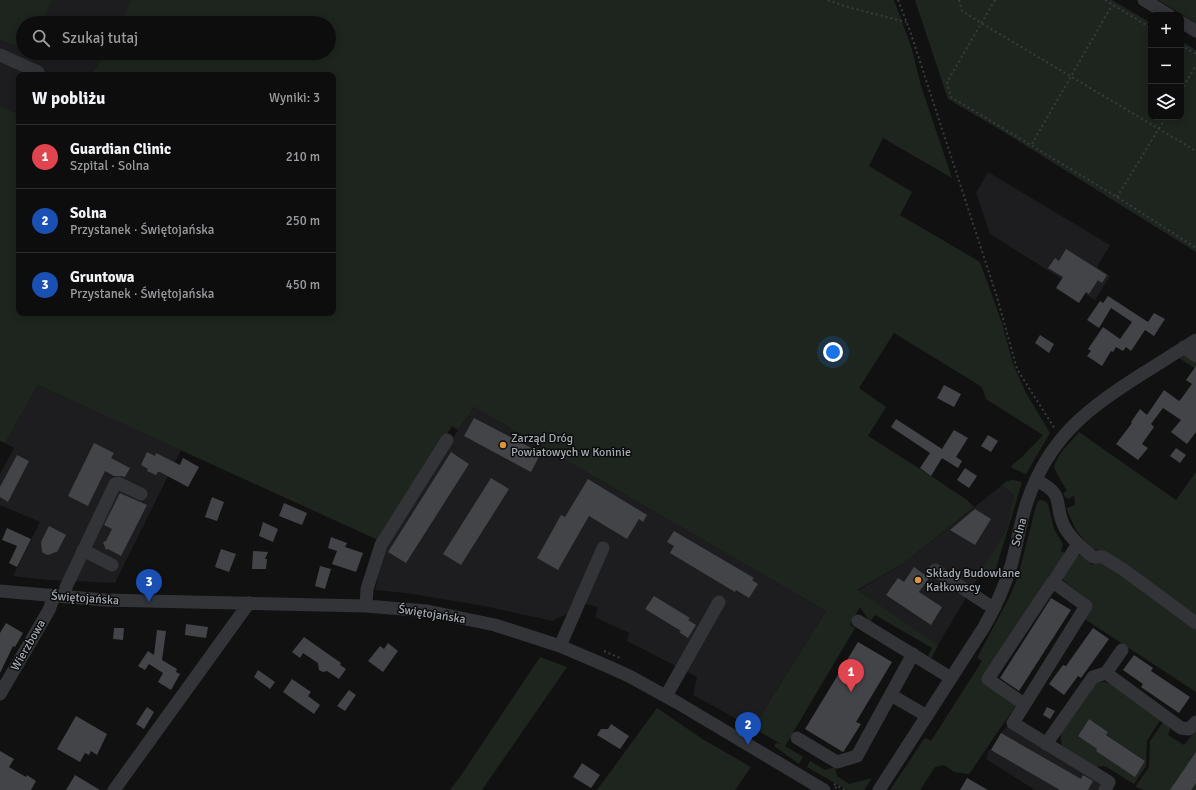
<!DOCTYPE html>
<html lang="pl">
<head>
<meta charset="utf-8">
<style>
	body { margin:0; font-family:Signika,sans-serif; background:#161617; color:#f1f3f6 }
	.controls { position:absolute; right:12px; top:12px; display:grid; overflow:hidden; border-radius:8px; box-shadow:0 2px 10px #0003 }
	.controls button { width:36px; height:36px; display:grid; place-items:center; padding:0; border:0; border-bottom:1px solid #2d2d2e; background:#0d0d0e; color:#f1f3f6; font:20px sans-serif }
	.you { position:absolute; left:833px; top:352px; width:14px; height:14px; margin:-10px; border:3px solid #fff; border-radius:50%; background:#1a73e8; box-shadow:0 0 0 6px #1a73e833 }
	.badge { display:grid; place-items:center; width:26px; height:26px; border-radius:50%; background:#1a73e8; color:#fff; font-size:13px; font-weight:700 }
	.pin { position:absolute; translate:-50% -33px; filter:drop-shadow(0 1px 2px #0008) }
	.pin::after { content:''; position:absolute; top:21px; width:14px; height:12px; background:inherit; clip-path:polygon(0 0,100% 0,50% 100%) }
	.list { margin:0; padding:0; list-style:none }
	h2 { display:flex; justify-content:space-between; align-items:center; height:52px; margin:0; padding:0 16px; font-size:17px }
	h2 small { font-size:13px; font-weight:400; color:#9a9c9e }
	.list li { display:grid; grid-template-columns:26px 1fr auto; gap:12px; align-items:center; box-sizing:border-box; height:64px; padding:0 16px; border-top:1px solid #2d2d2e }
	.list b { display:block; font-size:15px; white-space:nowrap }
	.list p { margin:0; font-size:13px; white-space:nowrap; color:#9a9c9e }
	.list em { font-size:13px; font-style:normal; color:#9a9c9e }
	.icon { flex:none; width:22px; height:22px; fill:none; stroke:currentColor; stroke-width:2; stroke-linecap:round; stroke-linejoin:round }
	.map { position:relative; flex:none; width:1196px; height:790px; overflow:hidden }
	.search { position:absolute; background:#0d0d0e; box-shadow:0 2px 10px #0003; left:16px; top:16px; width:320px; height:44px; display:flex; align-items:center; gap:10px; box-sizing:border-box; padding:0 14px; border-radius:22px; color:#9a9c9e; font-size:15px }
	.panel { position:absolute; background:#0d0d0e; box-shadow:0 2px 10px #0003; left:16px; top:72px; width:320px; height:244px; border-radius:8px }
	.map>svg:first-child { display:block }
	.built { fill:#1d1d1f }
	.green { fill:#1e251e; fill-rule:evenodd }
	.building { fill:#434448 }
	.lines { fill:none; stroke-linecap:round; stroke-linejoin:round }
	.path { stroke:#393b3e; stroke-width:2; stroke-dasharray:2 3; stroke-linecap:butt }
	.minor { stroke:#323437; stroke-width:13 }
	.poi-dot { fill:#de943d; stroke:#0c0c0d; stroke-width:1.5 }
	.labels { text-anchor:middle; stroke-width:3; stroke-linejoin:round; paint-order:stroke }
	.poi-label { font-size:12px; fill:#a4aab2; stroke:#0c0c0d; text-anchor:start }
	.street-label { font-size:12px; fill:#a4aab2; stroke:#0c0c0d }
</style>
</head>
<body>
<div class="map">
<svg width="1196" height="790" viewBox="0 0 1196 790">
	<rect width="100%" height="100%" fill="#111112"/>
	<!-- built -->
	<path class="built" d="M52,0H131L121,23H42Z
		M0,40L23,49V53H105L91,75H19V114L0,106Z
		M988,172L1110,245L1097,267L1110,276L1095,300L990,234L976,193Z
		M38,385L181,450L115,583L47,580L13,576L40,522L0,505V474L14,448L5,443Z
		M474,407L826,611L753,728L693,695L697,677L627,641L629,633L595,617L598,607L573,601L567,614L552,621L484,606L406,593L375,590L387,542L458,430Z
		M1001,486L1004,487L1014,495L1006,530L938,645L857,591L904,563Z
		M1009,724L1101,785L1100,790H1035L986,759L989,750H991L1001,733Z"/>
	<!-- green -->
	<path class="green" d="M0,0H52L42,23H23V49L0,40Z
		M131,0H894L911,46L921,86L952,178L883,138L869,166L912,192L900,215L980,262L1002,323L1013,364L1026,393L1050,433L1026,474L1012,468L1011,466L1023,456L1043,435L986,399L982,387L894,333L859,388L886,407L868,436L931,476L967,500L974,507L904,563L857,590L938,645V646L931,658L928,656L932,648L875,615L870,622L860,607L850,625L855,628L785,746L803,757L799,764L774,746L776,743L781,744L753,728L826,611L474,407L458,430L452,426L378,540L38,385L5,443L0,441V106L19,114V313H333V75H91L105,53H329V23H121Z
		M915,0H1112L1151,23V117H1181V41L1196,50V252L999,129L948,99Z
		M1158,0H1196V23Z
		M1196,347V369L1179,358Z
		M1079,432L1176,500L1196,472V617L1096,549L1093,551L1076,530L1067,510V508L1075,505L1074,496L1068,499L1065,497L1063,493L1067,491L1054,468C1056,455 1071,442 1079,432Z
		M1013,480L1022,482L993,579L981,571L1006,530L1013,499L1014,495L1004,487L1001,486L1007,481Z
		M1041,500L1045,501L1048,504L1054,529L1063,544L1061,551L1065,553L1039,590L982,679L1018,703C1001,726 986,750 969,774L954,772L944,765L935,767L920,790H890L924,739L926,738L931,741L982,661L978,658V656L1010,596L1018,576L1036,506L1038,501Z
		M1082,555L1092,565L1099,558L1196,628V692L1083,618L1092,603L1065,582L1062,578L1075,556Z
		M540,657L567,667L482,790H450L462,774Z
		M1098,681L1105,682L1111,684L1162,717L1147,741L1146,766L1134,784L1105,766L1095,767L1062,746L1060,734L1088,693ZM1089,719L1108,732L1106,735L1145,761L1135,776L1096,751L1097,749L1078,736Z
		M657,708L704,740L751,767L735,790H597Z
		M1165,719L1172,724L1168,735L1184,745L1196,730V790H1144L1135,787L1149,767L1150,741Z
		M810,761L825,770L835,767L837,776L849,784L872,778L864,790H847L807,767Z"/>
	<!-- building -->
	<path class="building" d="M1066,249L1107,275L1102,283L1098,280L1089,294L1086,292L1079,303L1056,288L1063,277L1048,268L1055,258L1059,261Z
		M1108,296L1148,322L1154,313L1165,319L1154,336L1145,330L1131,351L1126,347L1123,351L1116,347L1113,352L1111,351L1102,366L1087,356L1091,351L1088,349L1103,327L1120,339L1132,322L1111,308L1099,328L1087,320L1100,301L1103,303Z
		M1040,335L1054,344L1049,353L1035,343Z
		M1196,366V432L1187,444L1171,432L1181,420L1163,408L1151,424L1154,427L1142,444L1148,448L1138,460L1116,444L1132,423L1131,422L1140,409L1147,415L1164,390L1179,401L1181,399L1192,384L1186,380Z
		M944,385L961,394L954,407L937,398Z
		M474,418L541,453L531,472L464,436Z
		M896,419L942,449L954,430L968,438L956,457L962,461L958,468L942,458L931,476L920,468L930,453L891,427Z
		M988,435L998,441L991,452L981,446Z
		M94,443L114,453L111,458L130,468L125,477L121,476H114L105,471L88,506L68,496Z
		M1176,448L1186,455L1180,463L1170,456Z
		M147,452L155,456L156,453L180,465L183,458L199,467L188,487L160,472H158L156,475L147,471L148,469L141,465Z
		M451,452L469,464L406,563L388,552Z
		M17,455L29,461L8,502L0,497V487Z
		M965,468L977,476L969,488L957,480Z
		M491,478L509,489L461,565L443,554Z
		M588,479L647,515L643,522L639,519L627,539L589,516L558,570L537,558L561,515L565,517Z
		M120,493L147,505L121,556L108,549L106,550L103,542L106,541L112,529L104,525Z
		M212,497L224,502L217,521L205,517Z
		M284,503L307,513L302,525L279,516Z
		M975,509L991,519L975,545L950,530Z
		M263,522L278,529L273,542L259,536Z
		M49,526L66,535L57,552H56L48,555L43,553L42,551L41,542Z
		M7,528L31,539L17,567L9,563L17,546L2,540Z
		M674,531L754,578L752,580L758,584L749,598L736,590L735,592L670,553L674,546L667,542Z
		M331,537L347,543L345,547L363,553L356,572L332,564L337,551L328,548Z
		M221,549L236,554L229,572L215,567Z
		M253,551L268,552L265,559H267L266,569H252Z
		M320,566L331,569L325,589L315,586Z
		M914,567L929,578L919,592L942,607L931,625L886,595L898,578L904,582Z
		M654,596L690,618L688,620L696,625L688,638L679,632L681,631L645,609Z
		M1051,598L1071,610L1019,691L1000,678Z
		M6,623L23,633L15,647L13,646L0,673V633Z
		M186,624L208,627L206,638L185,635Z
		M114,628H124L123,640L113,639Z
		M1093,628L1109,639L1081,678L1078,676L1064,695L1049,684L1063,665L1066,666Z
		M157,630L166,631L162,660L177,669L176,672L180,674L171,690L158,682L163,673L149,664L145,670L138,666L148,651L154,655Z
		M304,637L341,663L340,665L346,669L339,679L327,671L323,672L319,670L318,663L303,653L300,658L292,652Z
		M858,642L892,662L856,722L861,724L844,751L843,752L805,729Z
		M388,643L398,651L383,672L368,661L380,646L384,649Z
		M1134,655L1153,668L1151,671L1190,697L1179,713L1141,687L1143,684L1123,670Z
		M258,670L275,682L270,689L254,677Z
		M292,679L311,692L308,696L320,705L314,714L283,692Z
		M349,690L356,695L345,711L337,706Z
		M147,707L154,712L144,729L136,724Z
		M1047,707L1055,711L1050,719L1043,715Z
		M76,716L107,734L97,755L91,751L89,755L85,753L80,762L57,749Z
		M1089,719L1108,732L1106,735L1145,761L1135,777L1096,751L1097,749L1078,736Z
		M611,724L629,736L620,749L597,735L601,729H608Z
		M1001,733L1081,779L1083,775L1093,781L1088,790H1060L991,750Z
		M0,751L14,759L9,767L26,777L27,775L36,781L31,790H0Z
		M1196,752V783L1191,790H1170Z
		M582,763L600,775L591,788L573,777Z
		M75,775L100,790H66Z
		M967,778L988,790H960Z"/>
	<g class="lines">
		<!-- path -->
		<path class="path" d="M828,0L844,6L906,22
			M898,0L910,31L997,297L1017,369L1055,429
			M959,0L962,11L981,23L1196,151
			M995,0L947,82L951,97L1117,197L1196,248
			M1105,0L1151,28
			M1181,45L1196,54
			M1181,91L1196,65
			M1032,144L1112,5
			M1117,197L1166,117
			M604,651L620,658
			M834,784L845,790
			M835,787L840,790"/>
		<!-- minor -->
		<path class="minor" d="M1144,0L1169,15
			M1181,22L1196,31
			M0,55L38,72
			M1184,347L1196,356
			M1036,480C1068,496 1052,504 1065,528C1072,540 1083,549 1093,557H1103L1124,570L1196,623
			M1078,544L1053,582L1086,606L1013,723L1109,782L1105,790
			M83,550L112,565
			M935,570L987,604L995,607
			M0,591L105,600L366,606L427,611L495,625L560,646L607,666L629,676L678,703L824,790
			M65,597L66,587L115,484L118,483L141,494
			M366,606L367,589L381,545L447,440
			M858,621L951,678
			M560,646L603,548
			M1106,673L1122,650
			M0,694L49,610L54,596
			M891,695L927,716
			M666,696L719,602
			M1024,704L988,679L1053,581
			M797,738L837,762L857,756L913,654
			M1046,744L1093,677L1106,673L1181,728L1189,729L1196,722
			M114,790L249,603
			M879,790L984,627C995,608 1004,588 1011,566C1017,545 1020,523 1027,502C1049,437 1087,409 1142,374C1160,363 1178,351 1196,340"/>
	</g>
	<!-- markers -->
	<g class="poi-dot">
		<circle cx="503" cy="445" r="4"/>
		<circle cx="918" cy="580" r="4"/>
	</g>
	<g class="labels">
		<!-- poi labels -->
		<g class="poi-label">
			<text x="511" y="442">Zarząd Dróg<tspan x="511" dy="14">Powiatowych w Koninie</tspan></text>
			<text x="926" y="577">Składy Budowlane<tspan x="926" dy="14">Kałkowscy</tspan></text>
		</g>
		<!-- street labels -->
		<g class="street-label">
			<text transform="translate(1019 532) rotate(-75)" y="4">Solna</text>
			<text transform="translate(85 598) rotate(4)" y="4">Świętojańska</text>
			<text transform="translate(432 614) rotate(9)" y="4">Świętojańska</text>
			<text transform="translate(28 645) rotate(-60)" y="4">Wierzbowa</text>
		</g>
	</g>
</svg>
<div class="controls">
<button>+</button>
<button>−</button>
<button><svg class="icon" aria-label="layers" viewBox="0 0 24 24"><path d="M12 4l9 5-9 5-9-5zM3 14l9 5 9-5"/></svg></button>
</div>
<div class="you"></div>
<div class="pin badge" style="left:851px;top:692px;background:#e0444e">1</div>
<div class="pin badge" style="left:748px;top:745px;background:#1a4fb4">2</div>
<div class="pin badge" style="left:149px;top:602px;background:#1a4fb4">3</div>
<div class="search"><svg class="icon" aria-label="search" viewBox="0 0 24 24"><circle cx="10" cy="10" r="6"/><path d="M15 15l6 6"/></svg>Szukaj tutaj</div>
<section class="panel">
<h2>W pobliżu<small>Wyniki: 3</small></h2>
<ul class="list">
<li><span class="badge" style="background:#e0444e">1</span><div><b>Guardian Clinic</b><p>Szpital · Solna</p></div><em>210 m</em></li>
<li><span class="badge" style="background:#1a4fb4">2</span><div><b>Solna</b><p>Przystanek · Świętojańska</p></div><em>250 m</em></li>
<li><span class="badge" style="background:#1a4fb4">3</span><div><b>Gruntowa</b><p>Przystanek · Świętojańska</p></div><em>450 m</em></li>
</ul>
</section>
</div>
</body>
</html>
